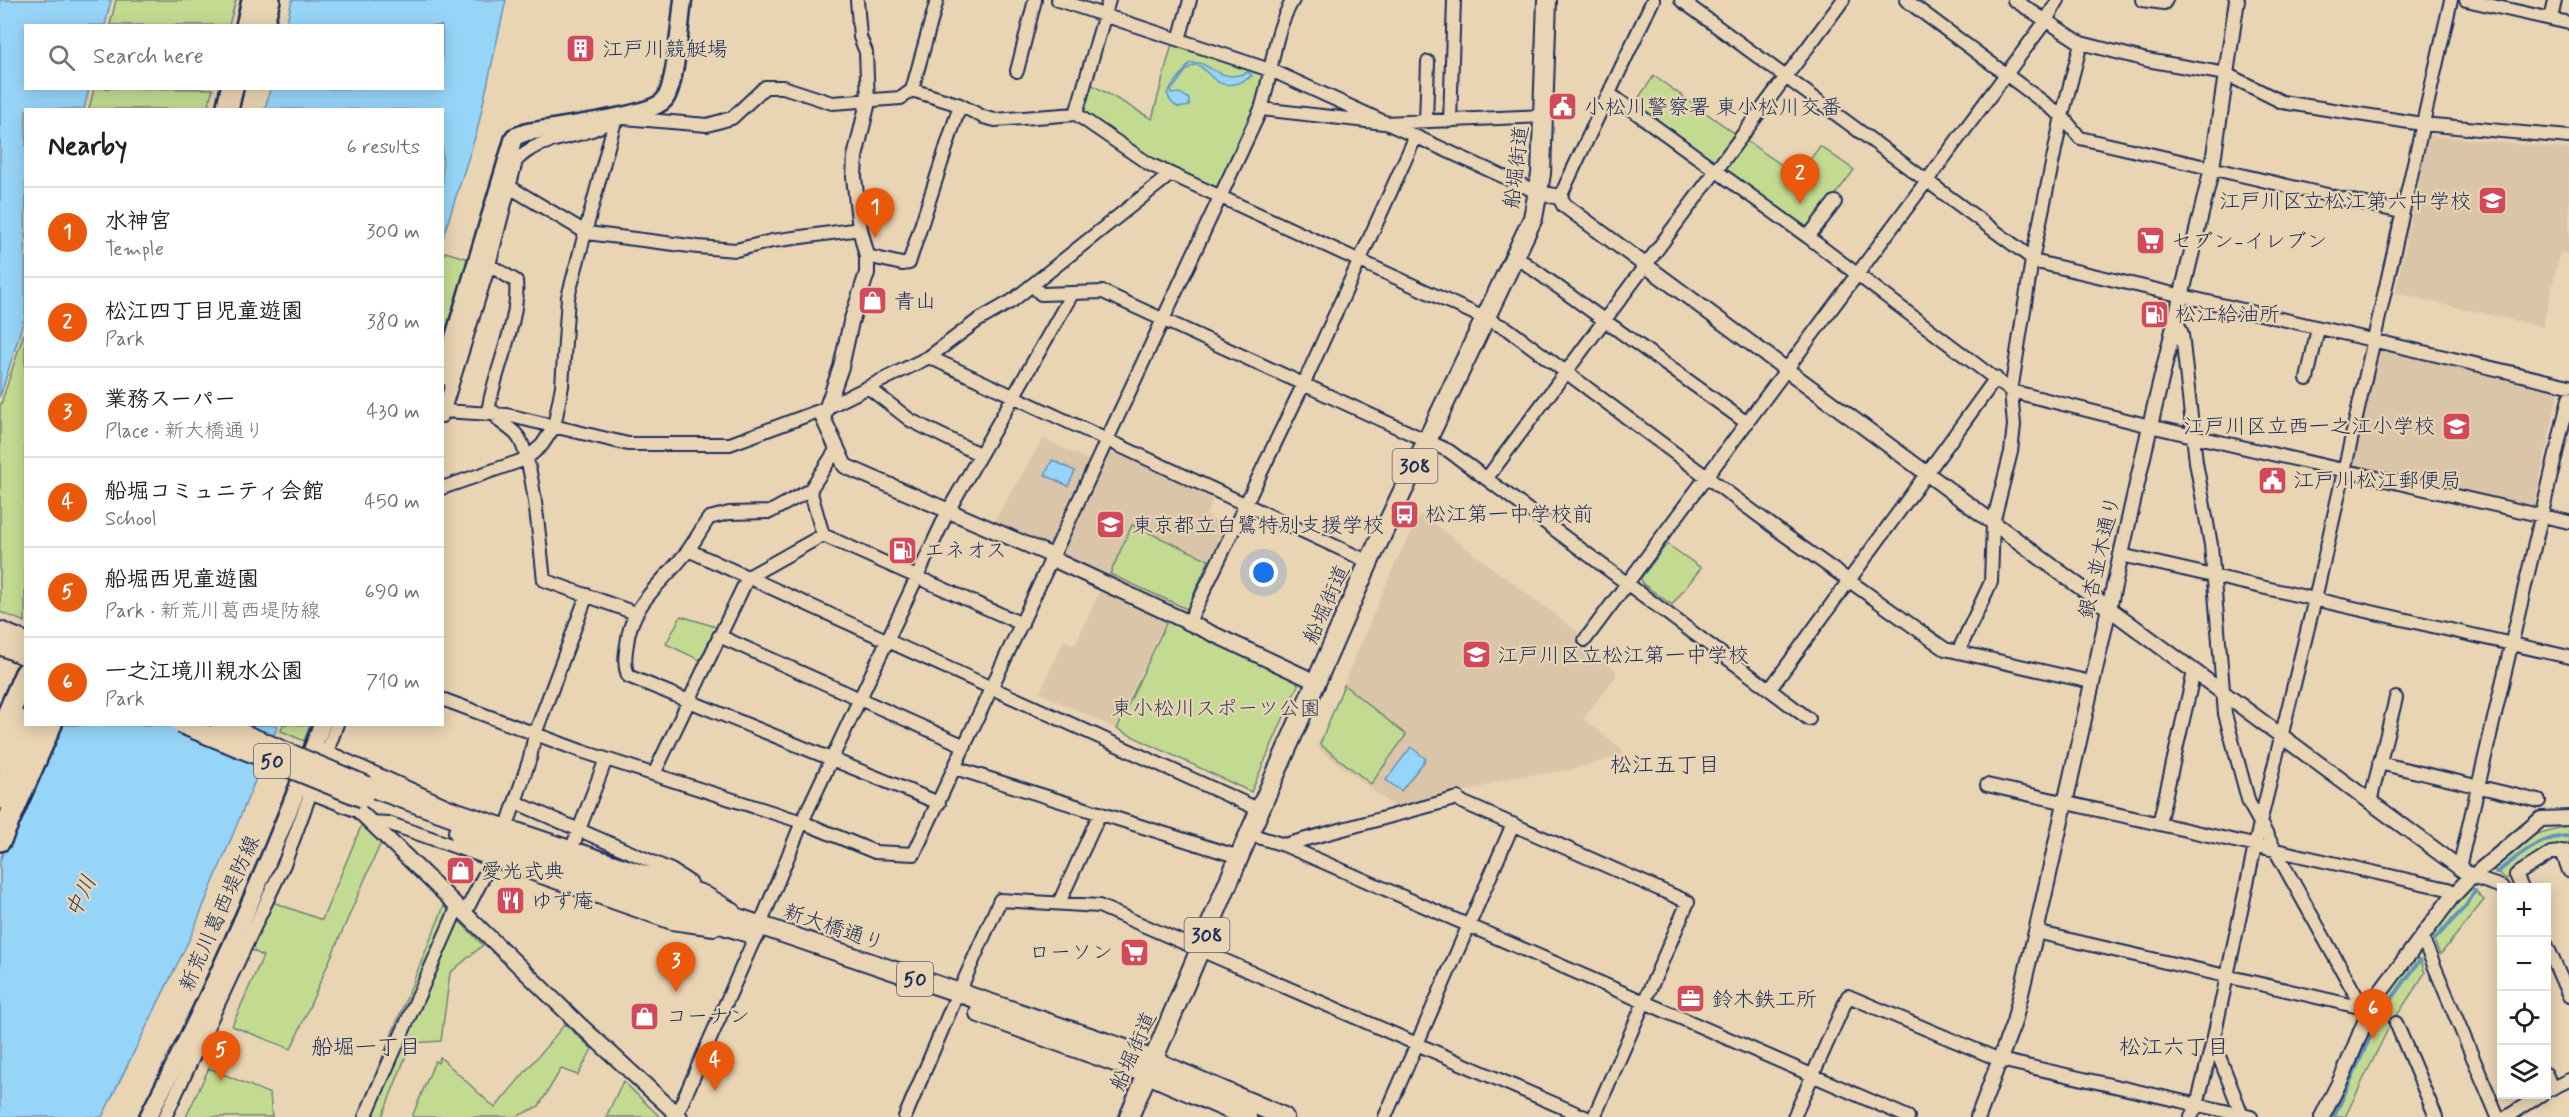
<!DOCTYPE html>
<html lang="en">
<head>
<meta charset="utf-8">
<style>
	body { margin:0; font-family:Mynerve,"Klee One",sans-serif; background:#f2f2f2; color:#202124 }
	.controls { position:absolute; right:18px; bottom:18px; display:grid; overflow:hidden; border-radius:0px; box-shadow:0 3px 15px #0003 }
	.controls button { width:54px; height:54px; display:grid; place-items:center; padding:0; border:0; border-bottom:2px solid #e0e0e0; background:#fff; color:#202124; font:30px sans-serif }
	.you { position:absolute; left:1264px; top:573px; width:21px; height:21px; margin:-15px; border:4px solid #fff; border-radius:50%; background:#1a73e8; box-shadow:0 0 0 9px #1a73e833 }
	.badge { display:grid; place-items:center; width:39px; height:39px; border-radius:50%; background:#ea580c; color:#fff; font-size:20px; font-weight:700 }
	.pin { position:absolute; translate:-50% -50px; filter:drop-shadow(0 2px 3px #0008) }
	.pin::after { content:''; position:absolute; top:32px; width:21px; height:18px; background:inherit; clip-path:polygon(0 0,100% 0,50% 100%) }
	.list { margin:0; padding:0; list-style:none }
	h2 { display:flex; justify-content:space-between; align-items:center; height:78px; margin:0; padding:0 24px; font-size:26px }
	h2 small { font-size:20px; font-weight:400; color:#757577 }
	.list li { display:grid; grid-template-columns:39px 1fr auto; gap:18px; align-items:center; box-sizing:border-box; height:90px; padding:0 24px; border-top:2px solid #e0e0e0 }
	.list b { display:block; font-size:22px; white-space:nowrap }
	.list p { margin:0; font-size:20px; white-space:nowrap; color:#757577 }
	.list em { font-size:20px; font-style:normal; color:#757577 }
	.icon { flex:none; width:33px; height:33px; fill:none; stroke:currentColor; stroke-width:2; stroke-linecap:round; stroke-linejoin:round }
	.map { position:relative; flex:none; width:2569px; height:1117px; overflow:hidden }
	.search { position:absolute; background:#fff; box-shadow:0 3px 15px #0003; left:24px; top:24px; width:420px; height:66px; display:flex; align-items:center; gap:15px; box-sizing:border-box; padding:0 21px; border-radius:0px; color:#757577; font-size:22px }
	.panel { position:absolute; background:#fff; box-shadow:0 3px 15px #0003; left:24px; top:108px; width:420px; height:618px; border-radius:0px }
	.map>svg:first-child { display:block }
	.built { fill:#dac5a8 }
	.green { fill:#c3db91; stroke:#6f8578; stroke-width:1.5 }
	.water { fill:#97d5f8; stroke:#6593ba; stroke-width:1.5 }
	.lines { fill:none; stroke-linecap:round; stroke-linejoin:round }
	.stream { stroke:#6593ba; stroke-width:4 }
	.minor-casing { stroke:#1b2f5e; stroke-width:16 }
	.tertiary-casing { stroke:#1b2f5e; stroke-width:18 }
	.secondary-casing { stroke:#1b2f5e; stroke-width:21 }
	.primary-casing { stroke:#1b2f5e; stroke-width:22 }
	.motorway-casing { stroke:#1b2f5e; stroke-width:26 }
	.minor { stroke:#e9d4b3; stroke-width:12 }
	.tertiary { stroke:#e9d4b3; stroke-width:14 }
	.secondary { stroke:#e9d4b3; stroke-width:16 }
	.primary { stroke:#e9d4b3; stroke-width:18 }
	.motorway { stroke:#e9d4b3; stroke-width:21 }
	.primary-bridge-casing { stroke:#1b2f5e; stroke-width:22; stroke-linecap:butt }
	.primary-bridge { stroke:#e9d4b3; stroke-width:18 }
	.labels { text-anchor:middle; stroke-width:4.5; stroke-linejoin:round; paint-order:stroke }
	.shield { fill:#e9d4b3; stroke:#596078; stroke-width:1.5 }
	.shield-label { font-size:20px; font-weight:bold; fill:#1b2f5e }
	.poi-label { font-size:21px; fill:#1b2f5e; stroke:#e9d4b3; text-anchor:start }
	.street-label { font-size:21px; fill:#1b2f5e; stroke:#e9d4b3 }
	.park-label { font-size:21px; fill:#2c4063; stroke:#e9d4b3 }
	.neighbourhood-label { font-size:22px; fill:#1b2f5e; stroke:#e9d4b3 }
	.water-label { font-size:22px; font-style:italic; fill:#27406d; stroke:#e9d4b3 }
</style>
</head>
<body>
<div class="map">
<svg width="2569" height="1117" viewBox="0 0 2569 1117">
	<rect width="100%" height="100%" fill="#e9d4b3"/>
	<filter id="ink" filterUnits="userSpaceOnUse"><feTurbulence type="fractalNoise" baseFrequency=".0167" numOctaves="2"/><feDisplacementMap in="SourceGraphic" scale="12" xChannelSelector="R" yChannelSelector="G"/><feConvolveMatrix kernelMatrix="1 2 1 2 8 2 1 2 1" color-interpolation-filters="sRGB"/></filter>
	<g filter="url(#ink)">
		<!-- built -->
		<path class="built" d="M2429,135L2569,149V254L2560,252L2543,327L2395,293Z
			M2378,347L2559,390L2534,506L2530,508L2359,469L2353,462Z
			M1043,439L1100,465L1108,451L1116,450L1214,495L1206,516L1229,527L1188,611L993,523Z
			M1421,514L1579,633L1575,640L1616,670V676L1583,719L1624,751L1622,755L1570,770L1508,778L1479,788L1395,807L1317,747L1397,559Z
			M1102,587L1167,617L1115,728L1040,693L1064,640L1075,645Z"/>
		<!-- green -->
		<path class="green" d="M116,0H236L229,25H110Z
			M1172,44L1263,75L1257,105L1220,184L1215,187L1141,152L1087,115L1083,109L1091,84L1152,119Z
			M1654,76L1737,135L1716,165L1634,104Z
			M94,89V88L213,89L207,109H89Z
			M1745,140L1798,176L1820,146L1854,170L1808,231L1725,170Z
			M445,252L469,259L443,343L442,260Z
			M25,330V622L0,612V407Z
			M1132,525L1209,560L1187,609L1110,574Z
			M1667,544L1701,568L1672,605L1643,584L1641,578Z
			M681,616L716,627L700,660L666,644Z
			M1169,617L1295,677L1298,685L1251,792L1117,729Z
			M1344,685L1406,735L1371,784L1320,744Z
			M283,725V724L310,725L304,741L281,731Z
			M362,824L382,840L291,1049L232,1026L263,956L250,949L270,901L322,920Z
			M2569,825V845L2544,849L2506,879L2491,867L2533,835Z
			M2470,886L2484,900L2440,955L2431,933Z
			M444,906L483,945L450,973L441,1041L411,1043L382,1117H358Z
			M2413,956L2421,961L2425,973L2388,1029L2345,1117H2327L2372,1014Z
			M565,1024L592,1049L578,1075L561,1069L539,1106L516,1117H412L435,1061L438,1063L440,1057L495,1108Z
			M209,1068L270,1094L272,1117H186Z
			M623,1081L660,1117H606Z"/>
		<!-- water -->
		<path class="water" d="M0,0H111L105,25L26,26V88L89,89L84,109L26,110L25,316L0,397Z
			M292,0H506L477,131L443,237L442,110L265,109L270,89L442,88V26L286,25Z
			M1190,63H1200C1218,72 1227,81 1248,72L1252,76C1211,103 1208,58 1192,66C1183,70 1179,84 1171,90V94L1180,93L1189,99V106C1177,110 1171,105 1167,93Z
			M1052,460L1075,471L1068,486L1045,475Z
			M59,725H278L191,936L102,1117H0V860Z
			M1411,747L1426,759L1401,791L1386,780Z"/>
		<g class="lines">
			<!-- stream -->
			<path class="stream" d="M2496,873C2519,856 2540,836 2569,836
				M2435,939L2466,906L2475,891
				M2334,1117L2380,1015L2420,960"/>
			<defs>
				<path id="minor" d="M857,0L860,37L866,52L868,102
					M1058,0L1273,71L1539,193
					M1681,0L2037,262L2569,386
					M1906,0L2062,116L2080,138L2401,212
					M2014,0L2081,43L2147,60L2226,74L2282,102L2422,124L2569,137
					M2142,0L2164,3L2166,0
					M2466,0L2569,23
					M2551,19L2555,0
					M1179,40L1190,0
					M1017,71L1035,0
					M912,90L937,0
					M1610,94L1808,237L2011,391L2150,426L2569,522
					M1261,109L1384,123L1545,116
					M1076,114L1109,0
					M624,118L707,125L732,118L765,87H783L832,103L901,98L912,90L960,105L983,117L995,120L1076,114L1149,164L1508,329L1782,533L1945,649L2091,682
					M1426,121L1428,62
					M1450,121L1454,0
					M508,186L587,233L698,247L736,250L772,241L860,229
					M1560,197L1653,0
					M1808,237L1835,202
					M867,256L902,264L909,263L960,105
					M1515,256L1747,423
					M1032,285L1041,294L1103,292L1449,451L1809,719
					M2176,319L2182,334L2196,462L2211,545L2225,714L2249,803L2358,999L2369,1009
					M929,357L1369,562
					M2307,379L2318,328
					M869,388L910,420L979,454
					M444,411L507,415L628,444H730L824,409L929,357L977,321L1012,301L1171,174
					M488,412C494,370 520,322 516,281L489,265
					M494,412C499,425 512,427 519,438C534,462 540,549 544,580L635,613
					M442,416L489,265L516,161C540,134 579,141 608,122
					M836,450L810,490L770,512L729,513L709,518C702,528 696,539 689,549C666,581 631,601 627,644C625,656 624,665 628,676L939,803
					M1487,478L1843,0
					M442,488L526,459L542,445L554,427L562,386L568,297L616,117
					M810,490L823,535
					M688,550L1260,810
					M2121,555L2569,657
					M1189,622L1304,383L1415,138
					M719,636L965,746
					M1585,640L2045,22L2058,0
					M1958,652L1991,582L1993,523L2011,452L2014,425L2011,391L2032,260L2062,116L2081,43
					M1770,689L1996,378
					M442,699L581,751L802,822L875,852L914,854L1261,109C1273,72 1272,34 1293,0
					M314,746L448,806L704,892L734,910
					M327,752L337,724
					M2379,763L2539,801
					M955,768L1239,857
					M654,774L748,577L823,535L1022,624
					M1987,785L2448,889L2455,894
					M515,802L671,870L691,883
					M2370,802L2396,698
					M371,822L388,823L672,923L714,929
					M2159,824L2194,672
					M507,826L530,758L535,734L587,595
					M1249,834L1284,845L1908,1117
					M1284,845L1458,798L1462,802L1688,902L1594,1117
					M572,848L606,759
					M2562,851L2569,871
					M2459,868L2569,398
					M2472,877L2502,887
					M2522,888L2516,875L2551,853L2569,851
					M1059,903L1100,813
					M465,913L492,860
					M760,925L802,822L948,511L1072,294
					M2036,932L2368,1009
					M2422,937L2498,1117
					M2546,944L2569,996
					M958,994L1000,900L1099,906L1585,1117
					M2396,1023L2436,1117
					M2213,1041L2242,1115
					M2546,1074L2552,1088
					M2546,1091L2569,1080
					M677,1114L756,935
					M165,1117L285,862L311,792
					M365,1117L458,906
					M905,1117L953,1004
					M1385,1117L1513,824
					M1794,1117L1848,996L2000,1060L2251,1117
					M2191,1117L2197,1105L2213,1041L2260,823L2315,599L2451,0
					M2507,1117L2542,1094"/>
				<path id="tertiary" d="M868,102L855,157L854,177L860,229L867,256V273L851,322L841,367L823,418L845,466L1046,553L1059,562L1316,682
					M1539,193L1560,197L1564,205L2472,877
					M340,758L348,781
					M297,786L358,810L581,1026L680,1117
					M1978,1117L2014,1022L2036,932L2150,426L2212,168L2237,0
					M2322,1117L2344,1073L2373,1002L2451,898L2466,882L2541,819L2569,818"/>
				<path id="secondary" d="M442,377L514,137L527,132C553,127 652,117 665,99C676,84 680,22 683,0
					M148,1117C214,991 272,858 322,724"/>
				<path id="primary" d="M0,631L26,642
					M0,645L26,656
					M367,786L676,897L1131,1051L1284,1117
					M458,832L672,909L755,935
					M979,1013L1148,1074L1247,1117
					M1129,1117L1239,857L1369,562L1533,218L1541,174L1547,0"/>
				<path id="motorway" d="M247,26L253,0
					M262,26L269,0
					M227,110L232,88
					M0,733L26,673
					M0,761L18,720
					M0,798L32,724
					M0,840L51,724"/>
			</defs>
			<!-- minor casing -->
			<use href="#minor" class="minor-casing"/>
			<!-- tertiary casing -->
			<use href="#tertiary" class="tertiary-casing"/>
			<!-- secondary casing -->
			<use href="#secondary" class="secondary-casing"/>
			<!-- primary casing -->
			<use href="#primary" class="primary-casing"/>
			<!-- motorway casing -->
			<use href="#motorway" class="motorway-casing"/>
			<!-- minor -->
			<use href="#minor" class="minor"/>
			<!-- tertiary -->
			<use href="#tertiary" class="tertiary"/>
			<!-- secondary -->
			<use href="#secondary" class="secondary"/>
			<!-- primary -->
			<use href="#primary" class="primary"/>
			<!-- motorway -->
			<use href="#motorway" class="motorway"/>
			<defs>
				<path id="primary-bridge" d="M181,724L363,798
					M220,724L367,786"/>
			</defs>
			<!-- primary-bridge casing -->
			<use href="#primary-bridge" class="primary-bridge-casing"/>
			<!-- primary-bridge -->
			<use href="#primary-bridge" class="primary-bridge"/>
		</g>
	</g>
	<!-- icons -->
	<defs>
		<symbol id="building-square" viewBox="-11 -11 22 22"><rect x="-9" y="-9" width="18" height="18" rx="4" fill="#d1495b" stroke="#e9d4b3"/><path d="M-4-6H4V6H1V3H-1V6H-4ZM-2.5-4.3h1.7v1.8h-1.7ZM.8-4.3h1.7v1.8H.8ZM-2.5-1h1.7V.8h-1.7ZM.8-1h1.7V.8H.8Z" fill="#fff"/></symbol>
		<symbol id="civic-square" viewBox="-11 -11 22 22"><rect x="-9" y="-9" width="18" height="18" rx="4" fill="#d1495b" stroke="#e9d4b3"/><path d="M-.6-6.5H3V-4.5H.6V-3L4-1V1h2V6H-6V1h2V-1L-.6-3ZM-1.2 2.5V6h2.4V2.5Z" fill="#fff"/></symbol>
		<symbol id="school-square" viewBox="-11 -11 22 22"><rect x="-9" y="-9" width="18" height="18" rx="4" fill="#d1495b" stroke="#e9d4b3"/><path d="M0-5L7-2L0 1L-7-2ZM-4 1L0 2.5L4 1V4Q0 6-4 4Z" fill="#fff"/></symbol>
		<symbol id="supermarket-square" viewBox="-11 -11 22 22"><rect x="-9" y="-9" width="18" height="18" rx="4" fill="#d1495b" stroke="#e9d4b3"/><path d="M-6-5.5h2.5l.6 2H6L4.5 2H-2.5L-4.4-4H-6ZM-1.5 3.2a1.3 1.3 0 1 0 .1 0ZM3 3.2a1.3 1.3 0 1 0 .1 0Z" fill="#fff"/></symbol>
		<symbol id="shop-square" viewBox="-11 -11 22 22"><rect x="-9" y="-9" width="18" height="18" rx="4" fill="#d1495b" stroke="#e9d4b3"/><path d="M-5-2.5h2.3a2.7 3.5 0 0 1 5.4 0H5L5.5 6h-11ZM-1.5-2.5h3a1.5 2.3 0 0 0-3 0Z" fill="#fff"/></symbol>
		<symbol id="fuel-square" viewBox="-11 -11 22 22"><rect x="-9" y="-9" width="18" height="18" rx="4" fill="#d1495b" stroke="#e9d4b3"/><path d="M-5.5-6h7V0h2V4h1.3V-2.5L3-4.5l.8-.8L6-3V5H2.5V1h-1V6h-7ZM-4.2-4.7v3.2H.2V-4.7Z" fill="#fff"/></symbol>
		<symbol id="bus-square" viewBox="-11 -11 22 22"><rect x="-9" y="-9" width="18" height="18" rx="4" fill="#d1495b" stroke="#e9d4b3"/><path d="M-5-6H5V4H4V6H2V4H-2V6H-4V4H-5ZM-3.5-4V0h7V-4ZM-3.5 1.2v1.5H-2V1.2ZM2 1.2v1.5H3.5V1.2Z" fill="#fff"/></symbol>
		<symbol id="restaurant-square" viewBox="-11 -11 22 22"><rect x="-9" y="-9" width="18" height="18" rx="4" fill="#d1495b" stroke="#e9d4b3"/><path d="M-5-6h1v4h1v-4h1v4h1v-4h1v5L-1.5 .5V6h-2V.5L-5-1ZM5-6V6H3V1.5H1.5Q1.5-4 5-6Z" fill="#fff"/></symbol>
		<symbol id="office-square" viewBox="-11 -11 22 22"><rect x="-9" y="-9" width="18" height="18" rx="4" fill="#d1495b" stroke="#e9d4b3"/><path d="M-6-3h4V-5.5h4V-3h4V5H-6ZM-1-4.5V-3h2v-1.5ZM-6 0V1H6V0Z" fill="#fff"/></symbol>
	</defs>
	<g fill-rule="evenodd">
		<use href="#building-square" x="564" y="32" width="33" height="33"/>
		<use href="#civic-square" x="1546" y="90" width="33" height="33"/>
		<use href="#school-square" x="2476" y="184" width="33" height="33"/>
		<use href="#supermarket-square" x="2134" y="224" width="33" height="33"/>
		<use href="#shop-square" x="856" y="284" width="33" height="33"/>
		<use href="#fuel-square" x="2138" y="298" width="33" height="33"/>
		<use href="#school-square" x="2440" y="410" width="33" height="33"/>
		<use href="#civic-square" x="2256" y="464" width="33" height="33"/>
		<use href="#bus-square" x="1388" y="498" width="33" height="33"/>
		<use href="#school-square" x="1094" y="508" width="33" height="33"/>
		<use href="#fuel-square" x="886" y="534" width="33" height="33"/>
		<use href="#school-square" x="1460" y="638" width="33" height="33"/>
		<use href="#shop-square" x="444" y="854" width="33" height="33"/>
		<use href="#restaurant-square" x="494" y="884" width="33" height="33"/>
		<use href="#supermarket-square" x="1118" y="936" width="33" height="33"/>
		<use href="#office-square" x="1674" y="982" width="33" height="33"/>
		<use href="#shop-square" x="628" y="1000" width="33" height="33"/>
	</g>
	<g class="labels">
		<!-- shield labels -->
		<g class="shield">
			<rect x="1392.5" y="449" width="45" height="34" rx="4.5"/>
			<rect x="254" y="744" width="36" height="34" rx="4.5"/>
			<rect x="1184.5" y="918" width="45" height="34" rx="4.5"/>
			<rect x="897" y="962" width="36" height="34" rx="4.5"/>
		</g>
		<g class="shield-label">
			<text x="1415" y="473">308</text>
			<text x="272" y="768">50</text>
			<text x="1207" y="942">308</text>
			<text x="915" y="986">50</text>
		</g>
		<!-- poi labels -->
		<g class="poi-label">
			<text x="602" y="56">江戸川競艇場</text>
			<text x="1584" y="114">小松川警察署 東小松川交番</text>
			<text x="2471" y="208" text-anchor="end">江戸川区立松江第六中学校</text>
			<text x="2171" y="248">セブン-イレブン</text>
			<text x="894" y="308">青山</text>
			<text x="2175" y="321">松江給油所</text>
			<text x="2435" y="433" text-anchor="end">江戸川区立西一之江小学校</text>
			<text x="2293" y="487">江戸川松江郵便局</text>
			<text x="1425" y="521">松江第一中学校前</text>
			<text x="1132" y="532">東京都立白鷺特別支援学校</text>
			<text x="924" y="557">エネオス</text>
			<text x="1497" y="662">江戸川区立松江第一中学校</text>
			<text x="481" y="878">愛光式典</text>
			<text x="531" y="908">ゆず庵</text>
			<text x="1113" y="959" text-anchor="end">ローソン</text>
			<text x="1712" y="1006">鈴木鉄工所</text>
			<text x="666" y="1023">コーナン</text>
		</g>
		<!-- street labels -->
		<g class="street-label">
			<text transform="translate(1516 167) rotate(-83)" y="7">船堀街道</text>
			<text transform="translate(2099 557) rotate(-77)" y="7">銀杏並木通り</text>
			<text transform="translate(1326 604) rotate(-66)" y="7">船堀街道</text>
			<text transform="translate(219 913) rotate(-66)" y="7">新荒川葛西堤防線</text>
			<text transform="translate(834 927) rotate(19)" y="7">新大橋通り</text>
			<text transform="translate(1133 1051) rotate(-66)" y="7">船堀街道</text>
		</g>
		<!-- park labels -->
		<g class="park-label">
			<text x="1216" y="715">東小松川スポーツ公園</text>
		</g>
		<!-- neighbourhood labels -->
		<g class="neighbourhood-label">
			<text x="1665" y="772">松江五丁目</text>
			<text x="366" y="1054">船堀一丁目</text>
			<text x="2174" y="1054">松江六丁目</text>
		</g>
		<!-- water labels -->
		<g class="water-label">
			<text transform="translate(80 896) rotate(-65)" y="8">中川</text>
		</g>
	</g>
</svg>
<div class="controls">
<button>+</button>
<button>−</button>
<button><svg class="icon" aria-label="locate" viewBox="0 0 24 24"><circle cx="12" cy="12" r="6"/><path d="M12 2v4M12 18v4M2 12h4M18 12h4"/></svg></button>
<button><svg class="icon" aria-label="layers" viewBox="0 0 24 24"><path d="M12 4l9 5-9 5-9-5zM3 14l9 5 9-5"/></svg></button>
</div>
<div class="you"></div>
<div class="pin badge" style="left:875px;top:238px">1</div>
<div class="pin badge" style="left:1800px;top:204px">2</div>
<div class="pin badge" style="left:676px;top:992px">3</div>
<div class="pin badge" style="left:715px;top:1091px">4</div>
<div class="pin badge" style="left:221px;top:1081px">5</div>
<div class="pin badge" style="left:2373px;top:1039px">6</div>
<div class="search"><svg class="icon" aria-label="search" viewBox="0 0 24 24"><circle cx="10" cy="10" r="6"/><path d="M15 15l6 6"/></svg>Search here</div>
<section class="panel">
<h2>Nearby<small>6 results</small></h2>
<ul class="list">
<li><span class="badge">1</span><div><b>水神宮</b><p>Temple</p></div><em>300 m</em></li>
<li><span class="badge">2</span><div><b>松江四丁目児童遊園</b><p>Park</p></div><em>380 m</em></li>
<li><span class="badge">3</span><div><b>業務スーパー</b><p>Place · 新大橋通り</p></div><em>430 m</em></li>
<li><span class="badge">4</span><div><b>船堀コミュニティ会館</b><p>School</p></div><em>450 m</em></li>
<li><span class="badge">5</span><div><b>船堀西児童遊園</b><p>Park · 新荒川葛西堤防線</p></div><em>690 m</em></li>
<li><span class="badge">6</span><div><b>一之江境川親水公園</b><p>Park</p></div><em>710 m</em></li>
</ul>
</section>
</div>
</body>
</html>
